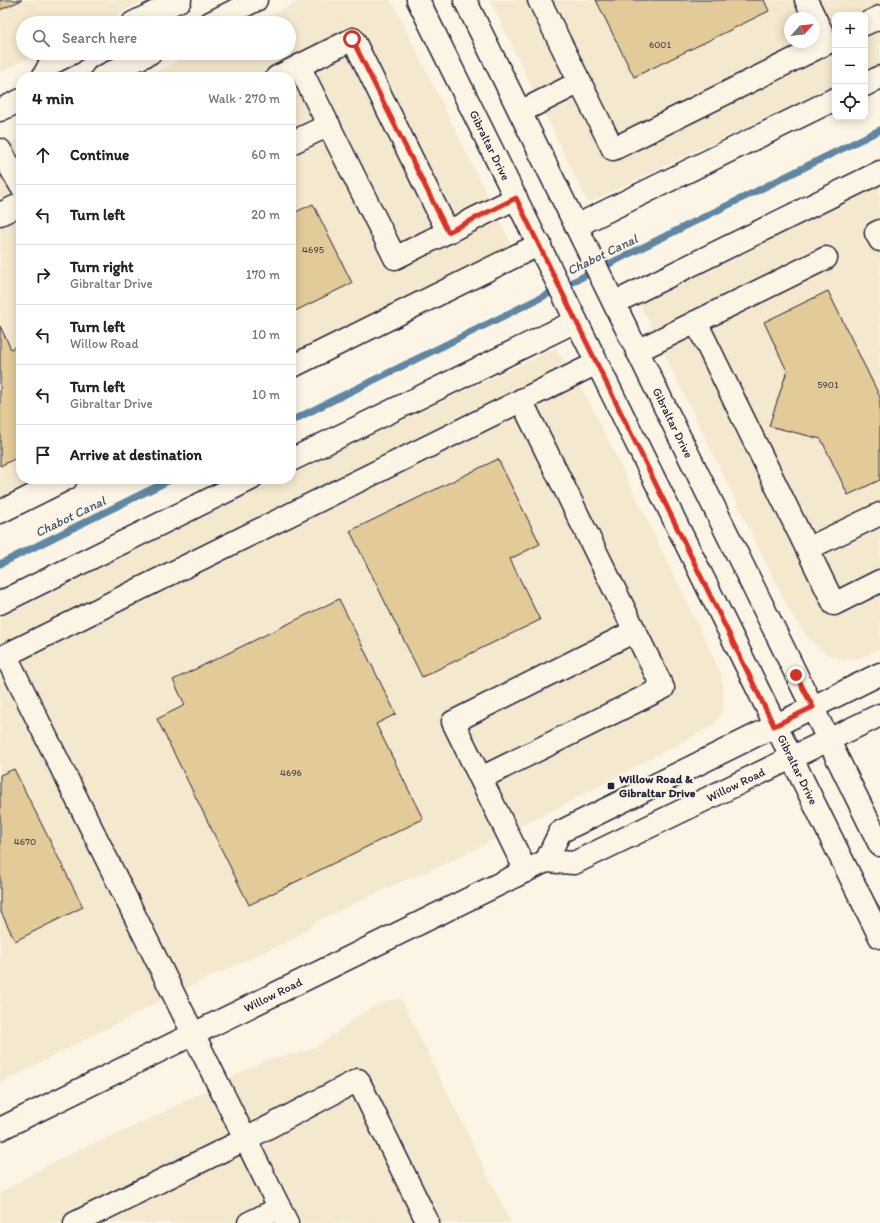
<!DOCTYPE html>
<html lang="en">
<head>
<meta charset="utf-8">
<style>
	body { margin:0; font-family:Itim,sans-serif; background:#f2f2f2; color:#222 }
	.controls { position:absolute; right:12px; top:12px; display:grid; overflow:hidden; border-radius:8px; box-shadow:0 2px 10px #0003 }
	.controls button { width:36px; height:36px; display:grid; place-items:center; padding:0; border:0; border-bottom:1px solid #e0e0e0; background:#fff; color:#222; font:20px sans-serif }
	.compass { position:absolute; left:784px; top:12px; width:36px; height:36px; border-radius:50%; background:#fff; box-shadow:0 2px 10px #0003; rotate:63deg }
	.stop { position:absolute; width:12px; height:12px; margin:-9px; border:3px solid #d93025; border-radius:50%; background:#fff }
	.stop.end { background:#d93025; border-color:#fff; box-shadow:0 1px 4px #0008 }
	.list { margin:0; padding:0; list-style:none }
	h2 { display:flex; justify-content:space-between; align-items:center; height:52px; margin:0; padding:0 16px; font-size:17px }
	h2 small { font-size:13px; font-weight:400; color:#767676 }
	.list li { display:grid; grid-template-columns:26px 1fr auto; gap:12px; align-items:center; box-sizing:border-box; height:60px; padding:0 16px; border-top:1px solid #e0e0e0 }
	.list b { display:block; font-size:15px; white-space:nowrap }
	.list p { margin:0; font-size:13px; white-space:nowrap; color:#767676 }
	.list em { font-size:13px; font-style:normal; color:#767676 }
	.icon { flex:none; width:22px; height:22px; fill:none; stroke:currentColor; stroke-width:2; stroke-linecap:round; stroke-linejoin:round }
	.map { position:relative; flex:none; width:880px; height:1223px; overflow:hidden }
	.search { position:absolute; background:#fff; box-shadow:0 2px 10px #0003; left:16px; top:16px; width:280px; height:44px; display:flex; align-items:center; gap:10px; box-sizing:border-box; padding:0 14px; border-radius:22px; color:#767676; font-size:15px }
	.panel { position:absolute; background:#fff; box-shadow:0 2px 10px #0003; left:16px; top:72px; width:280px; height:412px; border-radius:16px }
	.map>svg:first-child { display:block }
	.built { fill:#f4e8ce; fill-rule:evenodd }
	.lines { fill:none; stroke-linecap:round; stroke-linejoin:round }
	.stream { stroke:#5f86a3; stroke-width:7 }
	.building { fill:#e2ca99; stroke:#22223b }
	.minor-casing { stroke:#22223b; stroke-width:25 }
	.minor { stroke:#fcf5e5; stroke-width:22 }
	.route { stroke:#d93025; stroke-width:5 }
	.poi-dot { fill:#22223b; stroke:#fcf5e5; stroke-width:1.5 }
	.labels { text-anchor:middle; stroke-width:4; stroke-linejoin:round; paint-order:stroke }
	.number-label { font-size:10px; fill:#524c52 }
	.street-label { font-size:12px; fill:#22223b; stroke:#fcf5e5 }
	.poi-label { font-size:12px; font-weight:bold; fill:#22223b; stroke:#fcf5e5; text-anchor:start }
	.water-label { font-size:13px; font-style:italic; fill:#40546f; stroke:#fcf5e5 }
</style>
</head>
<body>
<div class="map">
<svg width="880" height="1223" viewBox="0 0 880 1223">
	<rect width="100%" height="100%" fill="#fcf5e5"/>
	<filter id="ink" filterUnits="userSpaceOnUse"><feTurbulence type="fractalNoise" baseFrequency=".025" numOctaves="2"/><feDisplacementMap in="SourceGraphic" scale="8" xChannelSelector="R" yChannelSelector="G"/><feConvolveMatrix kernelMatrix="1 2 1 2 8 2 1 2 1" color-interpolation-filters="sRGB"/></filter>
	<g filter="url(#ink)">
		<!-- built -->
		<path class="built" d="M0,0H146L100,23H23V53H39L0,72Z
			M301,0H389L395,7L512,246L291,355V77H149L156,72L194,53H289V23H254Z
			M490,0H880V64L865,71V15H835V85L588,203ZM790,18H814V42H790Z
			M21,138V479H38L0,498V148Z
			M880,183V649L860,658L843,660L825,653L807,637L789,610L640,304Z
			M556,348L590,403L704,637L721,674L724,694L722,711L714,725L565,804L439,867L398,883L319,920L295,938L198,982L0,1083V618L278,479H291V473Z
			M401,998L511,1223H0V1193L41,1169L78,1150L134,1127L266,1060L302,1052L320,1045L362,1013L383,1002Z"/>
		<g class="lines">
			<!-- stream -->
			<path class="stream" d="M291,421L880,130
				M0,564L172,479"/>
		</g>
		<!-- building -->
		<path class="building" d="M0,0H22L0,10Z
			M596,0H764L769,11L634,77Z
			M313,204L352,283L291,313V214Z
			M828,291L880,397V480L848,495L821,439L769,426L787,371L764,322Z
			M0,326L11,349L21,344V456L0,466Z
			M498,459L540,544L510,559L540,620L422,677L350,531Z
			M339,599L396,714L376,724L423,819L249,905L157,719L185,705L173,680Z
			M14,769L83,907L15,941L0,910V775Z"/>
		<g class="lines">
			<defs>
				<g id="minor">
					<path id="s1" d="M418,0L880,937"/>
					<path id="s2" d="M465,0L880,845"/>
					<path d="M539,0L613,149L827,43L806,0"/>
					<path d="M133,23L180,0"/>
					<path d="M210,23L256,0"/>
					<path d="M865,24L880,17"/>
					<path d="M299,66L395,258L516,198"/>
					<path d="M43,77L50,64L72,53"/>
					<path d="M102,77L150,53"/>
					<path d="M277,77L353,39L448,232"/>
					<path d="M865,85L880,77"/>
					<path d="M0,110L21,100"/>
					<path d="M520,112L580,82"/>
					<path d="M291,143L329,125"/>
					<path d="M0,150L21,186"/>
					<path d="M0,214L21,204"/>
					<path d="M576,226L835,99"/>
					<path d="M880,231L876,233L880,240"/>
					<path d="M614,303L880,172"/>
					<path d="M696,322L834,604L880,581"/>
					<path d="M637,351L826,258"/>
					<path d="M291,367L540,244"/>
					<path d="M291,460L576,321"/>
					<path d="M0,512L66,479"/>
					<path d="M807,549L880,514"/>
					<path d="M0,603L251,479"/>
					<path d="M6,656L287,1223"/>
					<path d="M0,658L597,363"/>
					<path d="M481,778L663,688L521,400"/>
					<path d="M546,861L560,832L880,674"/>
					<path d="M526,871L453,722L635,631"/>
					<path id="s3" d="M0,1129L546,861L574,863L880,715"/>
					<path d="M75,1223L246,1139L358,1080L428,1223"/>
					<path d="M249,1223L280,1208"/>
				</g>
			</defs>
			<!-- minor casing -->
			<use href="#minor" class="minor-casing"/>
			<!-- minor -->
			<use href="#minor" class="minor"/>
		</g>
	</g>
	<g class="lines" filter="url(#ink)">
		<!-- route -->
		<path class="route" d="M352,39L448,232L516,198L774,726L813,707L796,675"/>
	</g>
	<!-- markers -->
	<rect class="poi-dot" x="607" y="782" width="8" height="8" rx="2"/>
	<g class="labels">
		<!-- number labels -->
		<g class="number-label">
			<text x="660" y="48">6001</text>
			<text x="313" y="253">4695</text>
			<text x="828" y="388">5901</text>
			<text x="291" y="776">4696</text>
			<text x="25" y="845">4670</text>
		</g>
		<!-- street labels -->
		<g class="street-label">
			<text dy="4" stroke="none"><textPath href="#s1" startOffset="162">Gibraltar Drive</textPath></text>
			<text dy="4" stroke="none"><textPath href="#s2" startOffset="471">Gibraltar Drive</textPath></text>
			<text dy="4" stroke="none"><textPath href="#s1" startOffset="858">Gibraltar Drive</textPath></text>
			<text dy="4" stroke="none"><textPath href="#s3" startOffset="816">Willow Road</textPath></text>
			<text dy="4" stroke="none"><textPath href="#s3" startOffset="304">Willow Road</textPath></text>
		</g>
		<!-- poi labels -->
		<g class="poi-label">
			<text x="619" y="783">Willow Road &amp;<tspan x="619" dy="14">Gibraltar Drive</tspan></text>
		</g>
		<!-- water labels -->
		<g class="water-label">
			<text transform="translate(602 254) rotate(-26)" y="5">Chabot Canal</text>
			<text transform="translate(70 516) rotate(-26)" y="5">Chabot Canal</text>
		</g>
	</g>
</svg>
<div class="controls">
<button>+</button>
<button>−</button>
<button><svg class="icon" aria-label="locate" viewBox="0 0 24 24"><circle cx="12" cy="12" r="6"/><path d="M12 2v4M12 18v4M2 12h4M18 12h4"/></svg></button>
</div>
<svg class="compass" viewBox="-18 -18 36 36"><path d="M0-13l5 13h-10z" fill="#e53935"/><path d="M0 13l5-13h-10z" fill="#767676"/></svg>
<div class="stop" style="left:352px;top:39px"></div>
<div class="stop end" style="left:796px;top:675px"></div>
<div class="search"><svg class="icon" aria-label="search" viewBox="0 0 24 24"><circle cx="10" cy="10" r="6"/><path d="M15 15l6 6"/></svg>Search here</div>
<section class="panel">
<h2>4 min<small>Walk · 270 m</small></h2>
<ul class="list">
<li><svg class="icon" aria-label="ahead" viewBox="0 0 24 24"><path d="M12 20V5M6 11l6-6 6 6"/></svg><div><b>Continue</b></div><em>60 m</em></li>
<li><svg class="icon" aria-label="left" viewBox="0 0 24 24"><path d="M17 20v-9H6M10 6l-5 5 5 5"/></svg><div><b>Turn left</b></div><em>20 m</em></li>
<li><svg class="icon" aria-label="right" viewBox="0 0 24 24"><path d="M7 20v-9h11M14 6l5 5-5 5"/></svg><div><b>Turn right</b><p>Gibraltar Drive</p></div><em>170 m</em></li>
<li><svg class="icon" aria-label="left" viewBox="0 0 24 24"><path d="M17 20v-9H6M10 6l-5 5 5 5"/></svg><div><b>Turn left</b><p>Willow Road</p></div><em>10 m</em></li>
<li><svg class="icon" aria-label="left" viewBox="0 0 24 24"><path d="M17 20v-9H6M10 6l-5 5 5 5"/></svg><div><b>Turn left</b><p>Gibraltar Drive</p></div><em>10 m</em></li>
<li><svg class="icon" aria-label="arrive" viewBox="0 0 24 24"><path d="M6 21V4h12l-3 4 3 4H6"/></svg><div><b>Arrive at destination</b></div></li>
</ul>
</section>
</div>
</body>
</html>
